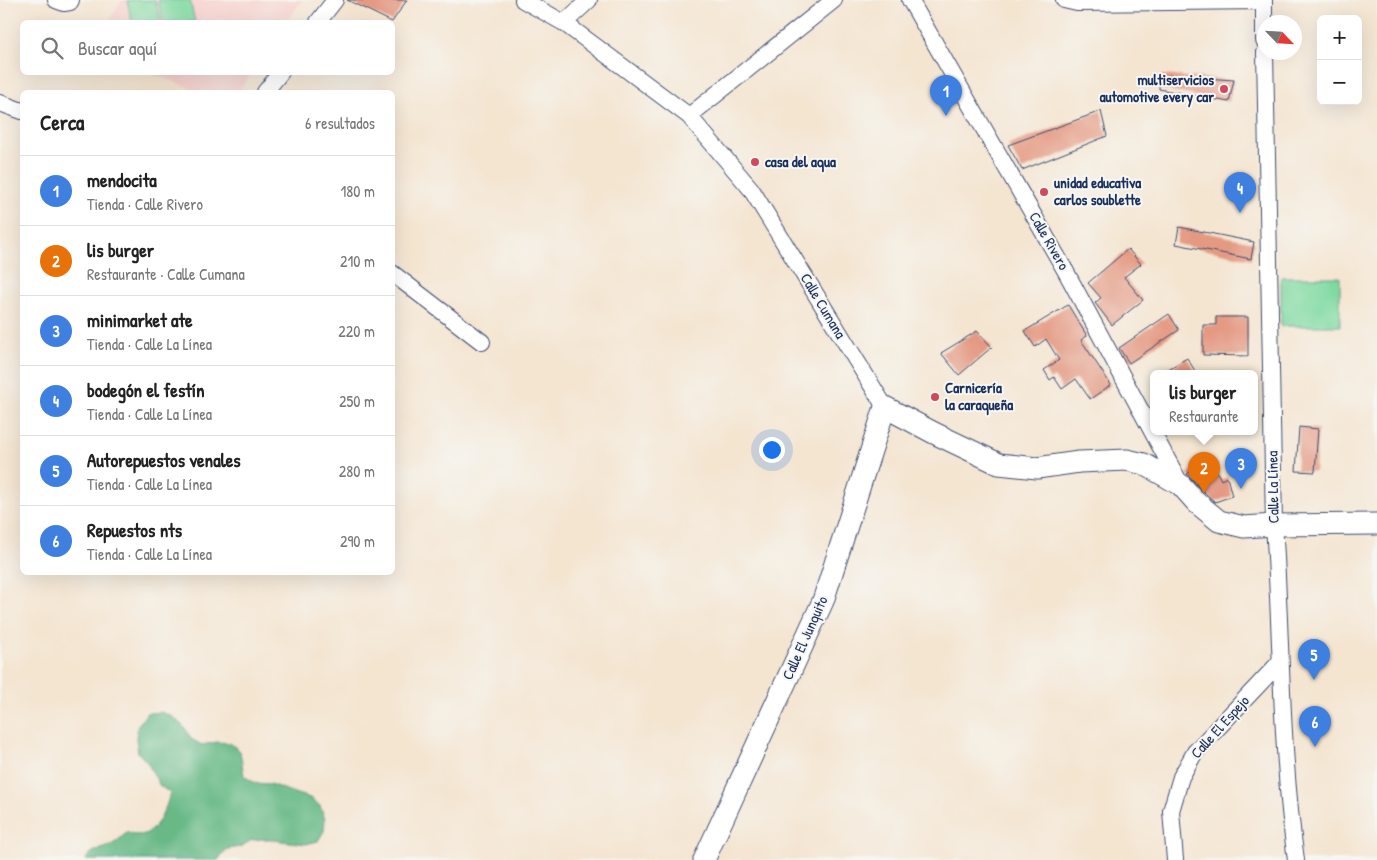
<!DOCTYPE html>
<html lang="es">
<head>
<meta charset="utf-8">
<style>
	body { margin:0; font-family:"Patrick Hand",sans-serif; background:#f6f6f6; color:#222 }
	.controls { position:absolute; right:15px; top:15px; display:grid; overflow:hidden; border-radius:8px; box-shadow:0 5px 20px #0002 }
	.controls button { width:45px; height:45px; display:grid; place-items:center; padding:0; border:0; border-bottom:1px solid #e0e0e0; background:#fff; color:#222; font:25px sans-serif }
	.compass { position:absolute; left:1257px; top:15px; width:45px; height:45px; border-radius:50%; background:#fff; box-shadow:0 5px 20px #0002; rotate:115deg }
	.you { position:absolute; left:771px; top:449px; width:18px; height:18px; margin:-12px; border:4px solid #fff; border-radius:50%; background:#1a73e8; box-shadow:0 0 0 8px #1a73e833 }
	.badge { display:grid; place-items:center; width:32px; height:32px; border-radius:50%; background:#db2777; color:#fff; font-size:16px; font-weight:700 }
	.pin { position:absolute; translate:-50% -41px; filter:drop-shadow(0 1px 2px #0008) }
	.pin::after { content:''; position:absolute; top:26px; width:18px; height:15px; background:inherit; clip-path:polygon(0 0,100% 0,50% 100%) }
	.popup { position:absolute; left:1150px; top:370px; width:108px; height:65px; box-sizing:border-box; display:grid; place-content:center; border-radius:8px; background:#fff; filter:drop-shadow(0 1px 4px #0005); font-size:16px; white-space:nowrap; color:#767676 }
	.popup b { font-size:19px; color:#222 }
	.popup::after { content:''; position:absolute; left:50%; top:100%; margin-left:-10px; border:10px solid transparent; border-top-color:#fff }
	.list { margin:0; padding:0; list-style:none }
	h2 { display:flex; justify-content:space-between; align-items:center; height:65px; margin:0; padding:0 20px; font-size:21px }
	h2 small { font-size:16px; font-weight:400; color:#767676 }
	.list li { display:grid; grid-template-columns:32px 1fr auto; gap:15px; align-items:center; box-sizing:border-box; height:70px; padding:0 20px; border-top:1px solid #e0e0e0 }
	.list b { display:block; font-size:19px; white-space:nowrap }
	.list p { margin:0; font-size:16px; white-space:nowrap; color:#767676 }
	.list em { font-size:16px; font-style:normal; color:#767676 }
	.icon { flex:none; width:28px; height:28px; fill:none; stroke:currentColor; stroke-width:2; stroke-linecap:round; stroke-linejoin:round }
	.map { position:relative; flex:none; width:1377px; height:860px; overflow:hidden }
	.search { position:absolute; background:#fff; box-shadow:0 5px 20px #0002; left:20px; top:20px; width:375px; height:55px; display:flex; align-items:center; gap:12px; box-sizing:border-box; padding:0 18px; border-radius:8px; color:#767676; font-size:19px }
	.panel { position:absolute; background:#fff; box-shadow:0 5px 20px #0002; left:20px; top:90px; width:375px; height:485px; border-radius:8px }
	.map>svg:first-child { display:block }
	.built { fill:#f7d0cc }
	.green { fill:#7fd9a0; stroke:#4d847f }
	.forest { fill:#67b986; stroke:#417472 }
	.building { fill:#e49982 }
	.lines { fill:none; stroke-linecap:round; stroke-linejoin:round }
	.minor-casing { stroke:#3c4a6f; stroke-width:18 }
	.tertiary-casing { stroke:#3c4a6f; stroke-width:23 }
	.minor { stroke:#fff; stroke-width:16 }
	.tertiary { stroke:#fff; stroke-width:21 }
	.poi-dot { fill:#d1495b; stroke:#f6f6f2; stroke-width:2 }
	.labels { text-anchor:middle; stroke-width:4; stroke-linejoin:round; paint-order:stroke }
	.poi-label { font-size:15px; font-weight:bold; fill:#1b2f5e; stroke:#f6f6f2; text-anchor:start }
	.street-label { font-size:15px; fill:#1b2f5e; stroke:#f6f6f2 }
</style>
</head>
<body>
<div class="map">
<svg width="1377" height="860" viewBox="0 0 1377 860">
	<rect width="100%" height="100%" fill="#f6f6f2"/>
	<filter id="ink" filterUnits="userSpaceOnUse"><feTurbulence type="fractalNoise" baseFrequency=".02" numOctaves="2"/><feDisplacementMap in="SourceGraphic" scale="10" xChannelSelector="R" yChannelSelector="G"/><feConvolveMatrix kernelMatrix="1 2 1 2 8 2 1 2 1" color-interpolation-filters="sRGB"/></filter>
	<filter id="wash" filterUnits="userSpaceOnUse"><feTurbulence type="fractalNoise" baseFrequency=".0096" numOctaves="4" result="noise"/><feDisplacementMap in="SourceGraphic" scale="20" xChannelSelector="R" yChannelSelector="G"/><feGaussianBlur stdDeviation="1.12" result="paint"/><feColorMatrix in="noise" values="0 0 0 0 0 0 0 0 0 0 0 0 0 0 0 0 0 1.4 0 .05"/><feComposite in="paint" operator="in"/></filter>
	<g filter="url(#wash)">
		<rect width="100%" height="100%" fill="#f4e5d1"/>
		<!-- built -->
		<path class="built" d="M122,0H302L287,22H108Z
			M150,73L252,72V73L238,92H202Z"/>
		<!-- green -->
		<path class="green" d="M131,0H155L161,22H132L127,1Z
			M158,0H190L195,22H163Z
			M1281,277H1340V326H1281Z"/>
		<!-- forest -->
		<path class="forest" d="M161,712L173,717L185,728L191,739L202,745L217,742L230,743L240,751L244,776L255,783L270,784L297,794L310,798L320,806L325,819L324,831L318,841L306,844L264,839L252,840L240,847L227,849L218,860H86C90,849 102,850 111,845C117,842 122,836 128,832C131,833 136,835 139,835C156,835 167,807 170,793L160,786L147,762L138,753L136,739L138,725L147,713Z"/>
		<g id="blocks">
			<!-- building -->
			<path class="building" d="M347,0H407L392,22Z
				M1160,75L1234,80L1229,102L1159,89Z
				M1101,111L1107,136L1022,170L1008,145Z
				M1179,227L1254,242L1251,259L1176,244Z
				M1128,249L1141,264L1124,277L1143,300L1112,325L1095,303L1101,298L1088,283Z
				M1068,305L1087,336L1081,340L1111,385L1090,399L1076,379L1062,389L1054,377L1050,380L1044,370L1059,360L1046,339L1035,347L1025,331Z
				M1169,314L1179,330L1129,363L1119,348Z
				M1216,317H1248V356L1203,355V325H1216Z
				M977,331L992,347L959,375L941,353Z
				M1187,358L1197,374H1160Z
				M1299,427L1318,429L1315,472L1296,471Z
				M1211,460L1221,480L1227,477L1232,496L1215,502L1206,494L1187,474Z"/>
		</g>
	</g>
	<g filter="url(#ink)">
		<use href="#blocks" fill-opacity="0" stroke="#3c4a6f" stroke-width="1"/>
		<g class="lines">
			<defs>
				<path id="minor" d="M56,0L64,3L70,2L71,0
					M523,0L564,23L689,116L751,189L885,407
					M910,0L1065,270L1181,485
					M1064,0L1077,3L1264,1
					M1264,0V41
					M318,22L335,0
					M564,23L589,0
					M1265,52L1274,525C1282,637 1280,749 1296,860
					M265,92L281,72
					M0,103L22,111
					M689,116L834,0
					M392,273L482,342
					M1175,860L1171,811L1181,777L1195,752L1280,662"/>
				<path id="tertiary" d="M704,860L823,601L885,407L934,433L999,464L1037,468L1079,462L1127,460L1144,464L1181,485L1197,503L1219,521L1244,527L1274,525L1377,524"/>
			</defs>
			<!-- minor casing -->
			<use href="#minor" class="minor-casing"/>
			<!-- tertiary casing -->
			<use href="#tertiary" class="tertiary-casing"/>
			<!-- minor -->
			<use href="#minor" class="minor"/>
			<!-- tertiary -->
			<use href="#tertiary" class="tertiary"/>
		</g>
	</g>
	<!-- markers -->
	<g class="poi-dot">
		<circle cx="1224" cy="89" r="5"/>
		<circle cx="755" cy="162" r="5"/>
		<circle cx="1044" cy="192" r="5"/>
		<circle cx="935" cy="397" r="5"/>
	</g>
	<g class="labels">
		<!-- poi labels -->
		<g class="poi-label">
			<text x="1214" y="85" text-anchor="end">multiservicios<tspan x="1214" dy="17">automotive every car</tspan></text>
			<text x="765" y="167">casa del aqua</text>
			<text x="1054" y="188">unidad educativa<tspan x="1054" dy="17">carlos soublette</tspan></text>
			<text x="945" y="393">Carnicería<tspan x="945" dy="17">la caraqueña</tspan></text>
		</g>
		<!-- street labels -->
		<g class="street-label">
			<text transform="translate(1049 241) rotate(60)" y="5">Calle Rivero</text>
			<text transform="translate(823 306) rotate(59)" y="5">Calle Cumana</text>
			<text transform="translate(1273 487) rotate(-91)" y="5">Calle La Línea</text>
			<text transform="translate(805 638) rotate(-66)" y="5">Calle El Junquito</text>
			<text transform="translate(1220 727) rotate(-48)" y="5">Calle El Espejo</text>
		</g>
	</g>
</svg>
<div class="controls">
<button>+</button>
<button>−</button>
</div>
<svg class="compass" viewBox="-18 -18 36 36"><path d="M0-13l5 13h-10z" fill="#e53935"/><path d="M0 13l5-13h-10z" fill="#767676"/></svg>
<div class="you"></div>
<div class="pin badge" style="left:946px;top:116px;background:#3f7fe0">1</div>
<div class="pin badge" style="left:1204px;top:493px;background:#e8710a">2</div>
<div class="popup"><b>lis burger</b>Restaurante</div>
<div class="pin badge" style="left:1241px;top:489px;background:#3f7fe0">3</div>
<div class="pin badge" style="left:1240px;top:213px;background:#3f7fe0">4</div>
<div class="pin badge" style="left:1314px;top:680px;background:#3f7fe0">5</div>
<div class="pin badge" style="left:1315px;top:747px;background:#3f7fe0">6</div>
<div class="search"><svg class="icon" aria-label="search" viewBox="0 0 24 24"><circle cx="10" cy="10" r="6"/><path d="M15 15l6 6"/></svg>Buscar aquí</div>
<section class="panel">
<h2>Cerca<small>6 resultados</small></h2>
<ul class="list">
<li><span class="badge" style="background:#3f7fe0">1</span><div><b>mendocita</b><p>Tienda · Calle Rivero</p></div><em>180 m</em></li>
<li><span class="badge" style="background:#e8710a">2</span><div><b>lis burger</b><p>Restaurante · Calle Cumana</p></div><em>210 m</em></li>
<li><span class="badge" style="background:#3f7fe0">3</span><div><b>minimarket ate</b><p>Tienda · Calle La Línea</p></div><em>220 m</em></li>
<li><span class="badge" style="background:#3f7fe0">4</span><div><b>bodegón el festín</b><p>Tienda · Calle La Línea</p></div><em>250 m</em></li>
<li><span class="badge" style="background:#3f7fe0">5</span><div><b>Autorepuestos venales</b><p>Tienda · Calle La Línea</p></div><em>280 m</em></li>
<li><span class="badge" style="background:#3f7fe0">6</span><div><b>Repuestos nts</b><p>Tienda · Calle La Línea</p></div><em>290 m</em></li>
</ul>
</section>
</div>
</body>
</html>
